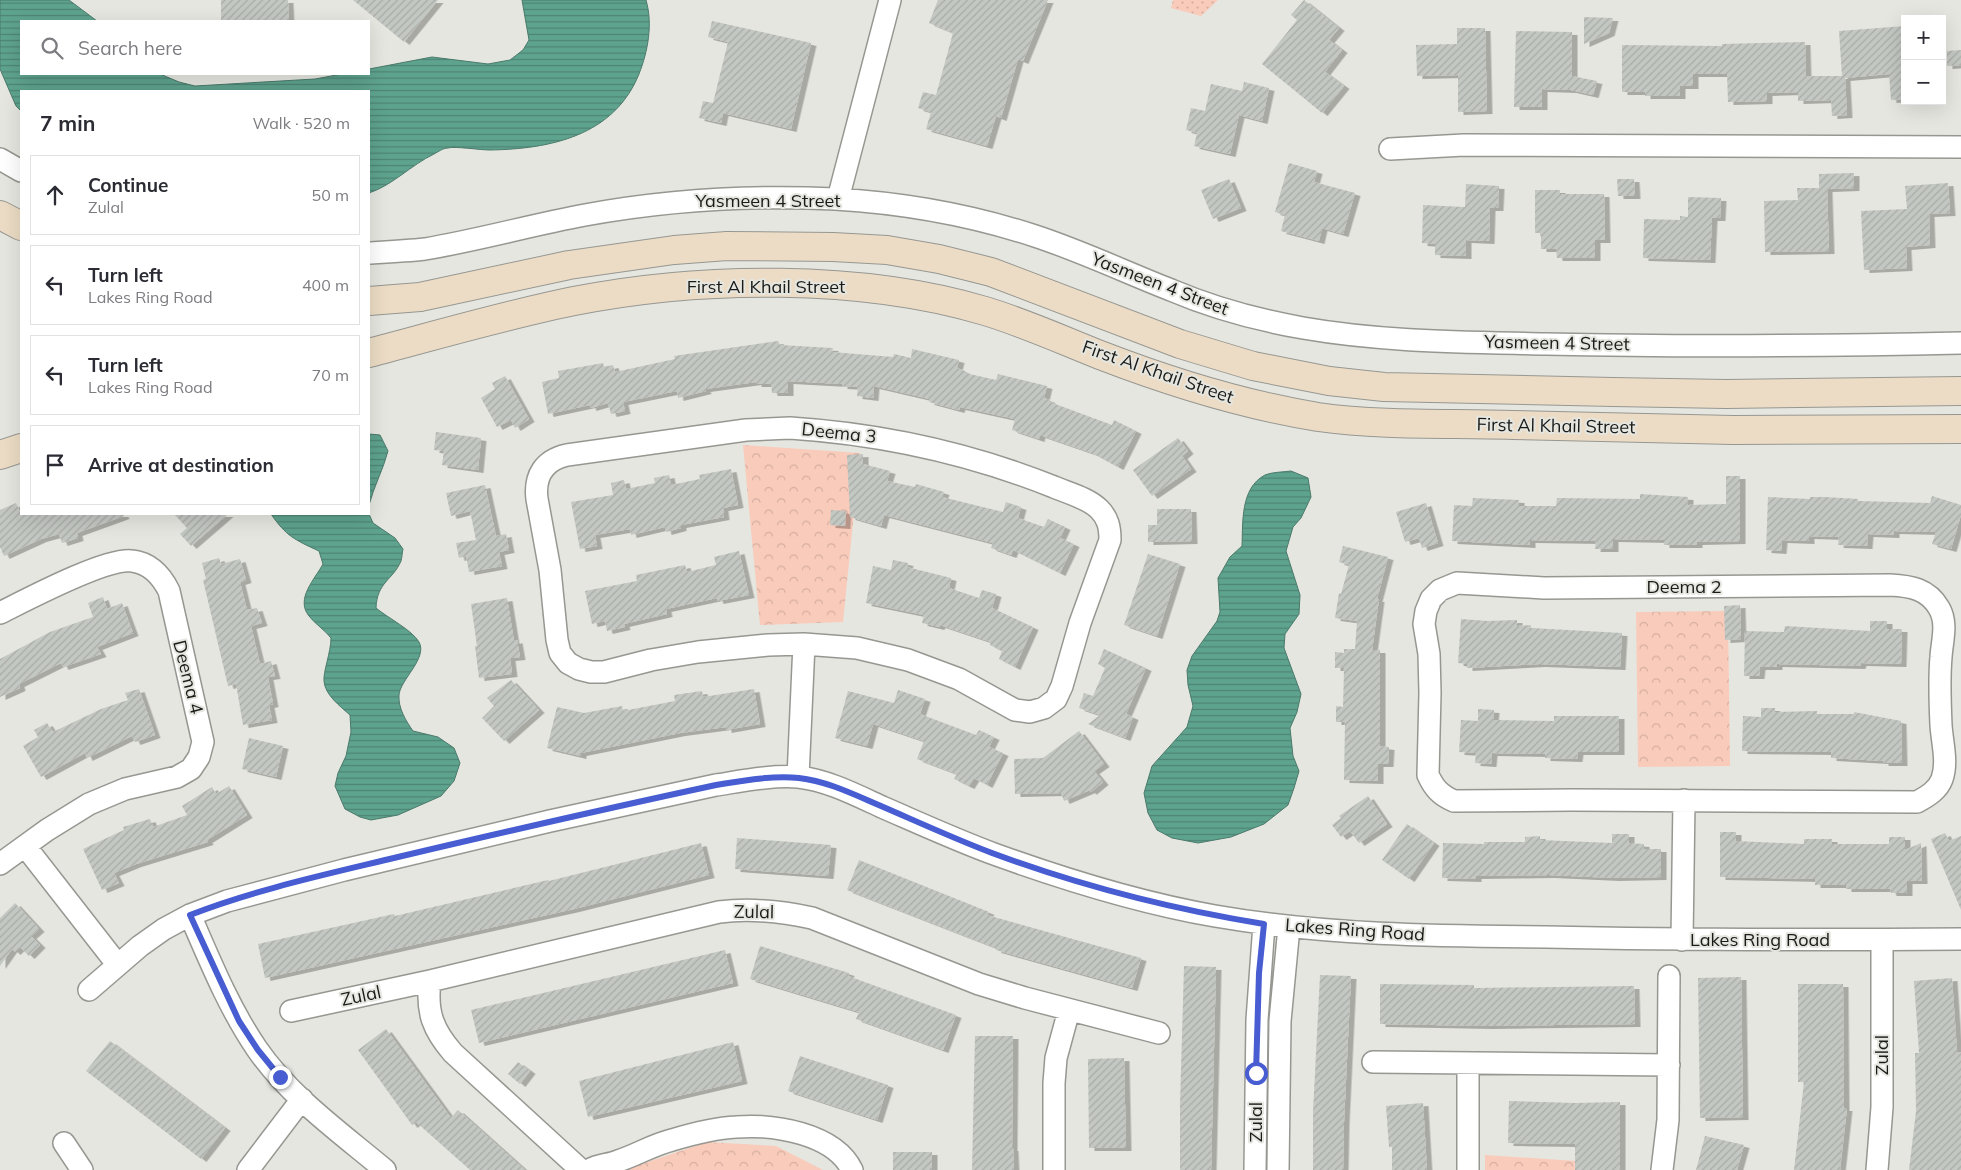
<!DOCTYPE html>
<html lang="en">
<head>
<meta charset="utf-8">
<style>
	body { margin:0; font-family:Mulish,sans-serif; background:#f7f7f7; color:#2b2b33 }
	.controls { position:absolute; right:15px; top:15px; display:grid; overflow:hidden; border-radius:0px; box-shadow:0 5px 20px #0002 }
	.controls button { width:45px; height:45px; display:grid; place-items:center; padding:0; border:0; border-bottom:1px solid #e1e1e2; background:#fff; color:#2b2b33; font:25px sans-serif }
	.stop { position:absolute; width:15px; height:15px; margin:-11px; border:4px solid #475dd1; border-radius:50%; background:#fff }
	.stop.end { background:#475dd1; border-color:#fff; box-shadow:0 1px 5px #0008 }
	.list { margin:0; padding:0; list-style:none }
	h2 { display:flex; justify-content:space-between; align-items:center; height:65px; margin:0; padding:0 20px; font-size:21px }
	h2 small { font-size:16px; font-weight:400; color:#7c7c81 }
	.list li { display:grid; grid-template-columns:32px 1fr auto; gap:15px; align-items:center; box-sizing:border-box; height:80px; margin:0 10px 10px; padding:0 10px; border:1px solid #e1e1e2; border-radius:0px }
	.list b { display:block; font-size:19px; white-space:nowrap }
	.list p { margin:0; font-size:16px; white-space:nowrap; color:#7c7c81 }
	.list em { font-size:16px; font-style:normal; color:#7c7c81 }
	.icon { flex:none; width:28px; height:28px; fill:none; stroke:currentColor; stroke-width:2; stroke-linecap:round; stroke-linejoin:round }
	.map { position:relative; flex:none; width:1961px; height:1170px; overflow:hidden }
	.search { position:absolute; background:#fff; box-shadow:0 5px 20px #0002; left:20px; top:20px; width:350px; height:55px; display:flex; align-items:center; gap:12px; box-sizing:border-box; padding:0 18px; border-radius:0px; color:#7c7c81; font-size:19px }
	.panel { position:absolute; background:#fff; box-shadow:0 5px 20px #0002; left:20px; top:90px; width:350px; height:425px; border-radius:0px }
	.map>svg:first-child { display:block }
	.grass { fill:url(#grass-dots) }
	.park { fill:url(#park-crowns) }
	.water { fill:url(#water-rules); stroke:#4a7a6b }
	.building { fill:url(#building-hatch); filter:url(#shadow) }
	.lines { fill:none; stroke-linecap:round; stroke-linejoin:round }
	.minor-casing { stroke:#979792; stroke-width:24 }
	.secondary-casing { stroke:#979792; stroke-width:30 }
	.minor { stroke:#fff; stroke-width:21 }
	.secondary { stroke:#ecdcc5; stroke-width:28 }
	.route { stroke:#475dd1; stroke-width:6 }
	.labels { text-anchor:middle; stroke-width:4; stroke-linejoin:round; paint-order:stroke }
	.street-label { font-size:18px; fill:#1a1a18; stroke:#e6e6e0 }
</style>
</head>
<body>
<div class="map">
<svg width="1961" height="1170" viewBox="0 0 1961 1170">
	<defs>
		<pattern id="grass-dots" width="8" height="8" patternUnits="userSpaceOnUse" patternTransform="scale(1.25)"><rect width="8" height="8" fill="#f9cbbb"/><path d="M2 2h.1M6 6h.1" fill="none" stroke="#d5aea0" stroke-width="1.8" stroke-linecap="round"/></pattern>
		<pattern id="park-crowns" width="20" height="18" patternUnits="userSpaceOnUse" patternTransform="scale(1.25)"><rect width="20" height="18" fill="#f9cbbb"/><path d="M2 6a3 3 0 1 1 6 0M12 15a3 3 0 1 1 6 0" fill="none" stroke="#d5aea0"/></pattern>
		<pattern id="water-rules" width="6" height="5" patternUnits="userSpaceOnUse" patternTransform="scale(1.25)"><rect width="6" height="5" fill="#5ea38e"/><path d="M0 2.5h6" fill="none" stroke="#4d8473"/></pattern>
		<pattern id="building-hatch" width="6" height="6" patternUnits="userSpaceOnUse" patternTransform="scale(1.25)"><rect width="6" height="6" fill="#c4c8c3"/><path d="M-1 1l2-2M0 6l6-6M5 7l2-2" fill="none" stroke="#a8aba7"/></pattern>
		<filter id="shadow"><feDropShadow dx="5.5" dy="3" stdDeviation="0" flood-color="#0004"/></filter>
	</defs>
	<rect width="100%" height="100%" fill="#e6e6e0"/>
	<!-- grass -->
	<path class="grass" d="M1173,0H1218L1201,16L1171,8Z"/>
	<!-- park -->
	<path class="park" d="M743,445L860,453L843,622L760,625Z
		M1728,611L1730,766L1638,767L1636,612Z
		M707,1142L776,1146L823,1170H624Z
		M1485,1155L1621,1164L1618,1170H1485Z"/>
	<!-- water -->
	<path class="water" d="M0,0H69L97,21H21V74H160L179,82L195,86L315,79L342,74H369V69L432,57L488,64L510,60L523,50L529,40L522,0H646C653,24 648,51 639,74C614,136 550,149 490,150C480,150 455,146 448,148C443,148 438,152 434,154C411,165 393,185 369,193V91H21V111L16,106L0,69Z
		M369,434L380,435L388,451C383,470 374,486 369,505Z
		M1291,471L1308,478L1311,497L1301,518L1293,527L1286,551L1300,595L1299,614L1285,634L1284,648L1301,694L1297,712L1290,728L1293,756L1299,771L1294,788L1288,805L1264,824L1231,837L1198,843L1172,838L1157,830L1148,813L1144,793L1152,766L1187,727L1193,706L1188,685L1187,670L1192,656L1217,621L1220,612L1218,578L1230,557L1242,546C1243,523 1240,488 1265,475C1272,472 1284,472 1291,471Z
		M271,514H369L373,523L395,538L403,549C402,553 402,558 401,561C393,580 377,582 376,608C388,618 412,630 419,642C428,658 400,680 399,695C398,708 406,721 413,731L438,737L454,748L460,763L454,781L441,796L398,815L371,820L360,817L345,809L335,786L338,773L346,756L351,732L350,715C340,706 325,695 324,681C323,672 331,652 331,638C325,630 315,624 309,616C295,599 315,579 323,564L319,551C295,540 286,536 271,514Z"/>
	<!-- building -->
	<path class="building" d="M221,0H288L289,21H221Z
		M353,0H438L404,42Z
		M938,0H1048L1023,61L1018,59L1001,118L996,116L987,146L926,129L931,112L918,108L923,92L936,95L953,33L929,23Z
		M1304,0L1339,28L1329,40L1342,50L1325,72L1344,86L1322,113L1262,64L1297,20L1291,15Z
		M1584,17L1613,18L1609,33L1584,44Z
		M712,21L811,43L791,129L723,113L721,123L699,118L703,101L713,103L728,42L708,37Z
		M1905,26V99L1891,100L1889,74L1845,78L1847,115L1832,116L1831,100L1798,101V92L1767,93V101L1728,102L1727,74H1693V86H1680V96H1645V92H1622V45L1722,46V44L1805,42L1806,76H1842L1839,31Z
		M1457,28H1485L1487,111L1458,112V75L1417,76L1416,45L1457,44Z
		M1516,31L1572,32V76L1597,81L1593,95L1571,90L1542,89V107H1514Z
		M1961,50V65L1947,66V51Z
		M1244,82L1269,88L1262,121L1239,115L1230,154L1194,146L1197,133L1186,130L1191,108L1205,111L1211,84L1242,91Z
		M1289,163L1317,171L1314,182L1355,193L1343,234L1322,228L1319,241L1281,231L1285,215L1275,212Z
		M1854,173V188L1827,189L1829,251L1765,252L1764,201L1798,200L1797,188H1819V174Z
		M1229,179L1241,208L1213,219L1201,190Z
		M1617,179H1634L1635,196H1618Z
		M1948,183L1950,213L1929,214L1930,245L1906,247L1907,268L1864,270L1861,211L1907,209L1905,186Z
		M1466,184L1499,186L1498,208H1490L1489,241L1466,240V256L1435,255V244L1422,243L1423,205L1465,207Z
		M1535,190H1560V194H1604L1605,240H1595V258H1557L1556,249H1541V233H1535Z
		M1688,197L1721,198L1720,218H1712L1710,260L1643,258L1644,219L1680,220V216L1688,217Z
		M778,341L780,345L833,348L832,352L893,357L894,354L911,358L912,349L959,360L957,368L965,371V373L996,380L998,374L1047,386L1044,398L1050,400V402L1112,425L1114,420L1136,431L1118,467L1092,453L1040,435L1039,439L1012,430L1015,419L960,407L959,410L929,402L930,399L874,386L873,398L857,396L858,387L842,386V384L788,381V393H772L771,384H756V382L705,389L706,391L678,398L677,391L623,402L625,411L611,414L608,403L591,408L590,405L548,414L542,382L559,378L558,371L603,363L604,367L613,365L615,372L675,359L674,356Z
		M505,376L529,419L515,428L511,420L497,427L481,398L495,389L492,383Z
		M436,432L481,438L478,470L442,465L444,451L434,450Z
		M1178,438L1188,451L1182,456L1191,469L1152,496L1133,470Z
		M863,454V464L890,471L887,481L915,487L916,484L944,492L942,497L1003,512L1006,502L1021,507L1018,518L1044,527L1048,519L1065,527L1060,538L1074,544L1060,573L1013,550L1011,555L991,548L993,543L884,515L881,526L850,517L847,455Z
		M731,469L738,505L723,508L724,517L681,525V528L666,532L665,527L631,535L630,529L595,535L597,546L580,549L571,502L613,495L611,483L624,480L626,489L655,483L654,478L669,475L671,485L700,479L699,475Z
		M1726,476H1740V541L1697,542V545H1664V540L1613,539V549H1595L1596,541L1530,540V545L1452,541L1454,505L1472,506L1473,498L1519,500V506H1556L1557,498L1640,499V494L1688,497V505L1726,504Z
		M485,485L496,536L506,534L509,550L499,552L502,566L469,572L466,556L459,558L456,543L476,540L470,511L451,516L446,493Z
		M1932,496L1961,505V515L1951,549L1932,544L1936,532L1894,531V535L1868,534L1867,546L1838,545L1839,537L1809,536V541L1782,540L1781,551L1766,550L1768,497L1810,499V497H1825L1858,499V501L1930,503Z
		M16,503L21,514H123L124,516L77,533L78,538L62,543L59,534L41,539L4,556L0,547V510Z
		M1426,503L1438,543L1422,548L1419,538L1405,542L1396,512Z
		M1157,509H1191L1192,541L1148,542V525H1157Z
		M831,510L846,511L845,526L830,525Z
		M174,514H228L191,546L180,534L187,528Z
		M1343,546L1388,557L1377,599H1379L1372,650H1380V746L1389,747L1388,764H1378V781L1344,780L1345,722H1336V706L1343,707L1344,668H1335V652L1344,653V649H1355L1357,621L1335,618L1339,593L1341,594L1349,565L1339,562Z
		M739,551L749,595L718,601L717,598L666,609L667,614L624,624L625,627L607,631L605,621L592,624L585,591L637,581L636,575L685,565L687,572L716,565L714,557Z
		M1148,554L1180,564L1157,636L1124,625Z
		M219,558L221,564L240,559L246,580L240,582L247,610L257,608L262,623L251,626L260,664L271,661L275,676L268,677L273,704L269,705L272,720L243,725L236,684L228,686L203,580L206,579L202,563Z
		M893,560L908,563L907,567L951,578L949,588L979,598L982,590L996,594L992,608L1033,627L1015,667L999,659L1002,651L990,645L991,642L940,625L939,627L922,623L924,615L866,603L873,566L891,570Z
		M103,597L107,609L122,603L133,633L97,647L101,654L63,667L61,663L19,684L20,688L0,697V659L50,632L93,617L88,603Z
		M507,598L514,641L517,640L520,657L510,658L512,674L479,678L475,646H477L471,604Z
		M1740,605L1741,639L1725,640L1724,606Z
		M1461,619L1488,621L1517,620V626L1531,625V628L1622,633L1620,667L1540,664L1467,668V664L1458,663Z
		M1870,621H1887V629H1902L1901,664L1861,663L1860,666L1777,664V667H1760L1759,676H1744L1745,631L1784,632L1785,626L1870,631Z
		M1104,649L1146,668L1126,714L1133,717L1125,738L1088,724L1100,715L1079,708L1084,693L1093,696L1105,668L1098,664Z
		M511,680L539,710L504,741L482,718L494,706L487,698Z
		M139,689L155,735L135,742L132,736L87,758L85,753L41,777L23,746L38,737L34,730L47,723L53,732L101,709L128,700L125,693Z
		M754,689L760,724L726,730V727L680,733L581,753V756L547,748L557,707L584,713L622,706L623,711L675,701L674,695L702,691L703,697Z
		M898,690L925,699L920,714L976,735L979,730L994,737L989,747L1003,753L987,785L974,778L969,786L954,779L957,774L917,759L924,741L873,724L867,746L835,738L848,691L894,703Z
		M1761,708H1775V712L1817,711V714H1854V712L1901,721L1902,763H1883V761L1831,758V752L1742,751L1743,716L1761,717Z
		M1478,709L1494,710L1493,720L1554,721V716H1619V752H1578L1577,759L1545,758V754L1492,753L1491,764L1475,763L1476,753L1459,752L1461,720L1478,721Z
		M1079,731L1104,764L1094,771L1103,782L1091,792L1090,790L1064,801L1061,793L1015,794L1014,759L1043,758Z
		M249,738L283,746L276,777L242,769Z
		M229,786L247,815L207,840L208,842L136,864L114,873L119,883L102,890L83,849L124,830L123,827L150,819L153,827L187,815L182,806L212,787L216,794Z
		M1368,796L1387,824L1359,843L1350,831L1341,837L1332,825L1341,818L1339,816Z
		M1407,824L1434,843L1409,879L1382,860Z
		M1720,832H1736V841L1804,844V839H1832V844H1889V837H1905V850L1921,843L1922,881H1907V893H1891L1890,889H1846V885H1815V879L1720,877Z
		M1945,833L1949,841L1961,836V910L1931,839Z
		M1612,834H1629V843L1644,844V849H1661V877L1614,878L1549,875L1476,876V879L1442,878L1443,843L1484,844V842H1525V837L1540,836V840L1612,843Z
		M737,838L831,845L828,876L735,869Z
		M701,843L709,875L574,909L265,978L258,944L394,914L395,916L548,880L549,881Z
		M859,860L989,912L987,915L1141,958L1132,988L996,950V948L847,890Z
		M15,903L39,929L31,936L40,945L29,956L20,947L15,952L12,949L0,966V918Z
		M760,946L849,973L848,976L956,1015L943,1050L856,1019L859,1012L750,979Z
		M725,950L733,983L479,1043L471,1010Z
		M1184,966L1216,967L1211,1170H1180V1105Z
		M1320,975L1351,976L1344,1122L1343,1170H1313V1112Z
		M1741,977L1743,1117L1700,1118L1698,978Z
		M1952,978L1957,1052H1961V1170H1909L1916,1111L1915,1053H1919L1914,981Z
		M1380,984L1474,985V988L1634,986L1635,1024L1487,1026L1380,1024Z
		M1798,984H1843L1844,1108H1847L1840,1170H1794L1804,1082H1798Z
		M386,1029L451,1118L458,1110L525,1170H470L416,1122L412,1125L358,1050Z
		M975,1036H1013L1012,1148H1013L1014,1170H972Z
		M110,1041L225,1128L201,1159L86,1071Z
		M733,1042L742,1081L588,1117L579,1081Z
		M800,1056L888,1085L877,1120L788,1091Z
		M1124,1058L1126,1148H1089L1088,1059Z
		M518,1062L530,1071L520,1084L508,1074Z
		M1509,1101L1575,1103L1620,1102V1170H1575V1144L1508,1143Z
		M1423,1103L1427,1170H1392V1147H1389L1386,1106Z
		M1705,1136L1744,1145L1737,1170H1696Z
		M893,1152H932V1170H893Z"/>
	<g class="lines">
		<defs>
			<path id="minor" d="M1390,149L1464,145L1961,147
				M0,159L21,171
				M838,199L890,0
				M369,253C387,252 407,251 425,249C479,240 531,225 585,215C667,200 751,195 835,199C903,203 971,215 1035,236C1081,251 1125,272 1171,290C1213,308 1258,320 1303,328C1383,342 1466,342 1546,344C1685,347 1823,346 1961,343
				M790,428C882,434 969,453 1054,487C1068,493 1088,498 1099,509C1108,518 1110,527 1110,540L1080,623L1062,686L1056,699L1044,708L1030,712L1015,710L959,679L908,660L857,648L804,644L768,645L698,652L651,660L604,672H591L579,669L568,663L560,653L557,640L550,570L537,499C534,476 544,460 567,455L746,430Z
				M1457,583L1544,588L1890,585C1911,586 1928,589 1939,608C1948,623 1942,641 1941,657C1939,679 1940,703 1941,725C1942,742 1948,762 1942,779C1938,790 1928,796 1917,802L1572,800L1454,801C1440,795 1434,788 1428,775L1430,693L1429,654L1424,624L1426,611L1431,599L1440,590Z
				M0,613C26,600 107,557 132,561C150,563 161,575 169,591L203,742L199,757L191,769L177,777L125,789L89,804L47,830L0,864
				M798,777L804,644
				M25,846L117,964
				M190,915C210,961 229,1008 257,1049C290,1097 341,1133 385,1170
				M1682,940L1684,800
				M430,981C426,1012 433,1030 453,1053L581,1170
				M89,990L140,946L164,929L190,915L227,901L344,870L550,821L716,785C742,781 772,775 798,777C827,780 856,795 882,807C919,823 956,840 994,854C1066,880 1140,903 1215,916C1324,935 1435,936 1546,937C1684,940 1823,940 1961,939
				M291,1011L430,981L719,912C751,908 780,911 812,918L979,984L1025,998L1159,1033
				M1373,1062L1669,1065
				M1468,1063V1170
				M64,1143L82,1170
				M248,1170L302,1099
				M589,1170C599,1164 609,1165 618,1161C637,1155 652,1145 672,1140C692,1134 715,1128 736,1127C773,1124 834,1133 852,1170
				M1054,1170V1083L1056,1058L1069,1010
				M1255,1170L1257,1020L1264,924
				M1278,1170L1280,1021L1289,927
				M1662,1170L1668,1120L1669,976
				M1877,1170L1882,1107V940"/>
			<path id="secondary" d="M0,215L21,226
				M369,301L420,297L569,265L674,250L727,246L833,247L887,250L939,259L991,272L1180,344L1253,366L1329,381L1384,387L1613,392L1726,394L1961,391
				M369,353C437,335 505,315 574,301C701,276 861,274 985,311C1025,323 1062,340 1100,355C1170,382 1244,405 1318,417C1383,426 1448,423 1513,425C1587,427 1660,429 1733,430C1809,430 1885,429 1961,429
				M0,455L21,448"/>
		</defs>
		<!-- minor casing -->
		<use href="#minor" class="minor-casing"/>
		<!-- secondary casing -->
		<use href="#secondary" class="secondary-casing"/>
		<!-- minor -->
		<use href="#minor" class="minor"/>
		<!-- secondary -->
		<use href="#secondary" class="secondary"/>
	</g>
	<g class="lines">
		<!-- route -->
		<path class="route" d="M280,1077L258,1050L239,1021L190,915C257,889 328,874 398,857C504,832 609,808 716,785C741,781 773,775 799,778C827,781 855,795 881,806C918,822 955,839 992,853C1081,886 1171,909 1264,924L1259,973L1256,1073"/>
	</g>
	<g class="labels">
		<!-- street labels -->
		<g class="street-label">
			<text x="768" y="207">Yasmeen 4 Street</text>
			<text transform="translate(1160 284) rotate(21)" y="6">Yasmeen 4 Street</text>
			<text x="766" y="293">First Al Khail Street</text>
			<text transform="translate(1557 343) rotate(1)" y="6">Yasmeen 4 Street</text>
			<text transform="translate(1158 372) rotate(19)" y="6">First Al Khail Street</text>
			<text transform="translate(1556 426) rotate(1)" y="6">First Al Khail Street</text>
			<text transform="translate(839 433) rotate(6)" y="6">Deema 3</text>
			<text x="1684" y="593">Deema 2</text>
			<text transform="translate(188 677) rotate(76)" y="6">Deema 4</text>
			<text transform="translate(754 912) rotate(1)" y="6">Zulal</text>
			<text transform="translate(1355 930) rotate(4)" y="6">Lakes Ring Road</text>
			<text x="1760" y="946">Lakes Ring Road</text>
			<text transform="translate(361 996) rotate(-12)" y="6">Zulal</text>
			<text transform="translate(1882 1055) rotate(-90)" y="6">Zulal</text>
			<text transform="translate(1256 1122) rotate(-90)" y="6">Zulal</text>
		</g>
	</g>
</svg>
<div class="controls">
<button>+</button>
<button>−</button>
</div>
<div class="stop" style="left:1256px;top:1073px"></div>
<div class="stop end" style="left:280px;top:1077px"></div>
<div class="search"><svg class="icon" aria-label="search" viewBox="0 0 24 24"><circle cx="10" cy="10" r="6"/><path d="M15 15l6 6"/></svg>Search here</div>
<section class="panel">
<h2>7 min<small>Walk · 520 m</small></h2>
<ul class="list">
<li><svg class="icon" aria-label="ahead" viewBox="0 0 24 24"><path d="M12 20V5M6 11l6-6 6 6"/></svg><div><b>Continue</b><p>Zulal</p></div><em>50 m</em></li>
<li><svg class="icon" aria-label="left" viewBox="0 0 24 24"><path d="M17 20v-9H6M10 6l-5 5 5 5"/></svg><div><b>Turn left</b><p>Lakes Ring Road</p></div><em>400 m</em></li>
<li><svg class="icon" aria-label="left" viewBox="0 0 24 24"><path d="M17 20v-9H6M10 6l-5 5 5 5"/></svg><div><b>Turn left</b><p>Lakes Ring Road</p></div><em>70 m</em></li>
<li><svg class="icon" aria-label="arrive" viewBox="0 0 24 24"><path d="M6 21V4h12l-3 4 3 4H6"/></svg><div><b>Arrive at destination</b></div></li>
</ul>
</section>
</div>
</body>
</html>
